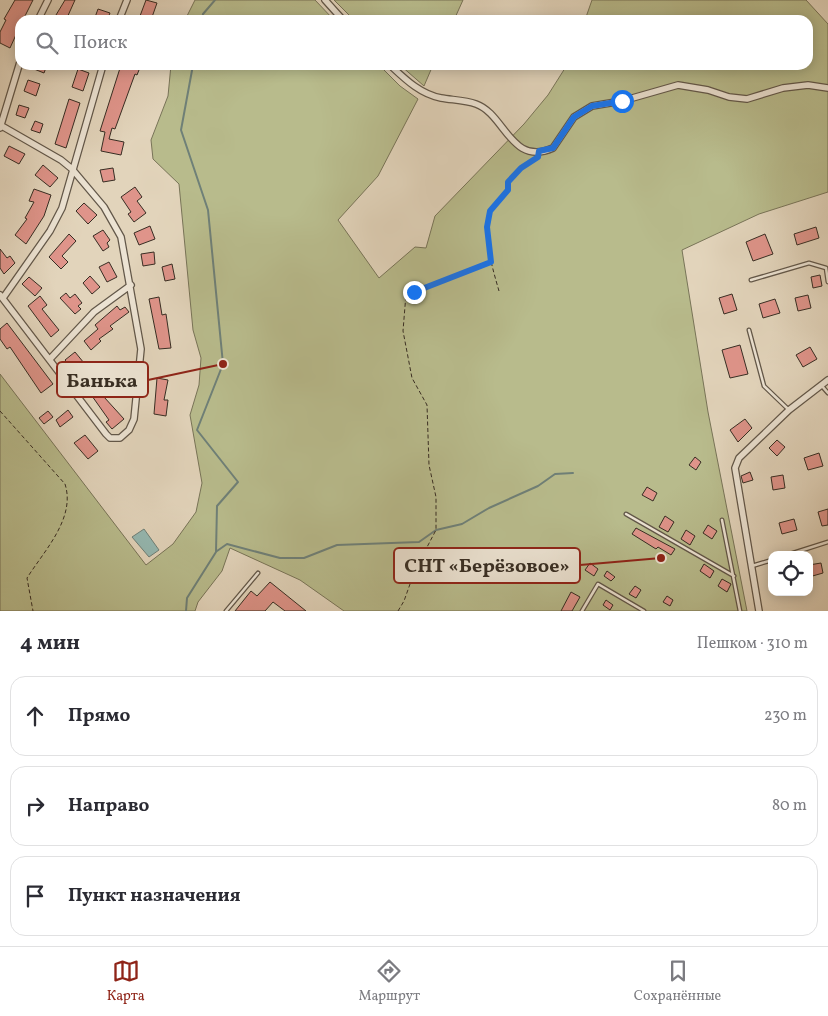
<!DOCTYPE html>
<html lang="ru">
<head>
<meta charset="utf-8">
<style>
	body { margin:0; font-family:Vollkorn,serif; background:#f7f7f7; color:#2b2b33 }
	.controls { position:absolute; right:15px; bottom:15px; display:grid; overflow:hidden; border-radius:10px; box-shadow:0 2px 12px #0003 }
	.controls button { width:45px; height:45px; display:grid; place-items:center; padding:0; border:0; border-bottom:1px solid #e1e1e2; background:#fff; color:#2b2b33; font:25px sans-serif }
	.stop { position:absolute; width:15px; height:15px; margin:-11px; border:4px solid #1a73e8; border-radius:50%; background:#fff }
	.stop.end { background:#1a73e8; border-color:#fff; box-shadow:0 1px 5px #0008 }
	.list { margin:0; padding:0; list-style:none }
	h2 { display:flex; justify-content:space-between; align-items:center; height:65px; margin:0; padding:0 20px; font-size:21px }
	h2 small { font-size:16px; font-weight:400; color:#7c7c81 }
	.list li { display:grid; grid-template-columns:32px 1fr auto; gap:15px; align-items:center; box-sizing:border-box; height:80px; margin:0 10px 10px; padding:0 10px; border:1px solid #e1e1e2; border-radius:15px }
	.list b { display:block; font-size:19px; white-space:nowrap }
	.list em { font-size:16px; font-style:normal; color:#7c7c81 }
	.icon { flex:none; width:28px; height:28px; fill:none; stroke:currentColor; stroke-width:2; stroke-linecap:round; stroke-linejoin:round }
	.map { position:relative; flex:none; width:828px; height:611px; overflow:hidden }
	.search { position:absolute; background:#fff; box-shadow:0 2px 12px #0003; left:15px; right:15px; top:15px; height:55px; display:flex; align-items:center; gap:12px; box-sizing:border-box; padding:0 18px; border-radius:15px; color:#7c7c81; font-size:19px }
	.sheet { height:335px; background:#fff }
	nav { display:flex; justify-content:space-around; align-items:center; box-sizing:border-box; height:70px; border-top:1px solid #e1e1e2; background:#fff; font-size:14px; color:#7c7c81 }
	nav a { display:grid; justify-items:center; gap:2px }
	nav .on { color:#8f2418 }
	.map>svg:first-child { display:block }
	.green { fill:#b8bb8c; stroke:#787458 }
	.water { fill:#95b8b1; stroke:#6f8078 }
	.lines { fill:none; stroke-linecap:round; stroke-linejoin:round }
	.stream { stroke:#6f8078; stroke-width:2 }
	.building { fill:#df948a; stroke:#372d23 }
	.lane-casing { stroke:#625749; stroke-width:5 }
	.street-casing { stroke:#625749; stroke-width:8 }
	.path { stroke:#372d23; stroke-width:1; stroke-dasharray:4 2.5; stroke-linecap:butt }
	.lane { stroke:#ece3d3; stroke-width:2.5 }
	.street { stroke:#ece3d3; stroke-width:5.5 }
	.route { stroke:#1a73e8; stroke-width:6 }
	.leader { fill:none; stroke:#8f2418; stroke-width:2 }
	.callout-dot { fill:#8f2418; stroke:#ece3d3; stroke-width:2 }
	.callout { fill:#ece3d3; stroke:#8f2418; stroke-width:2 }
	.callout-label { font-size:20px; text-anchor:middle; font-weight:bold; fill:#372d23 }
</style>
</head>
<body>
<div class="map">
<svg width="828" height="611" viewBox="0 0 828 611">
	<rect width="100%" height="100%" fill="#e2d4bb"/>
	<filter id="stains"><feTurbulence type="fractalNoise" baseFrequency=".004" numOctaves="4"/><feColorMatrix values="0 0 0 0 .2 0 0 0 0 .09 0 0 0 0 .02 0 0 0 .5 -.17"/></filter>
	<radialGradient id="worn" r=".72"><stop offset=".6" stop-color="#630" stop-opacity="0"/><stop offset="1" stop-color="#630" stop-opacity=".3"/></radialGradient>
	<!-- green -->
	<path class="green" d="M195,0H315L334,20H185Z
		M334,0H463L454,20H354Z
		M592,0H806L828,24V192L759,214L682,250L708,412L747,611H344L300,580L230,548L222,571L198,602L195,611H0V374L146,565L173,544L196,512L202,483L190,415L199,385L201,358L193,330L179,184L153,159L151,140L168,96L171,65H379L400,86L418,99L378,176L338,220L379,278L415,247L426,248L435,216L524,124L548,95L567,65H808V20H585Z
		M400,65H433L424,86Z"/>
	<!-- water -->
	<path class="water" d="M144,529L159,550L149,557L132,537Z"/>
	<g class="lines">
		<!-- stream -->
		<path class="stream" d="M202,20L203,14L215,0
			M217,551L227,544L280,558H304L337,545L419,542L436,530L462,524L489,508L538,486L555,474L573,473
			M186,611L187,598L216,552L217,506L238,482L197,430L223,364L208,210L181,130L193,65"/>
	</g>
	<!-- building -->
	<path class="building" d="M15,0H33L23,20H20V26L10,48L0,43V32L6,20L4,19Z
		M65,0H75L66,20H53Z
		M146,0L157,3L151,20L140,16Z
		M98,9L110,13L107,20H94Z
		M24,65H47L44,73Z
		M121,65H141L137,75L135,74L115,129L112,128L109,139L124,142L121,155L101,151L105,132L100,131Z
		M78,69L89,73L83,91L72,87Z
		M28,80L40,84L36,96L24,91Z
		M69,99L80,103L66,148L55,144Z
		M19,105L29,108L25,118L16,115Z
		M35,121L43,124L40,133L31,130Z
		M9,146L25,154L19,164L4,156Z
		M43,165L58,178L50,187L35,175Z
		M113,168L115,180L103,182L100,170Z
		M135,187L142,197L137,201L146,213L134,222L128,214L131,212L121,197Z
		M34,189L51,195L44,216L26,244L15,235L27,219L25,218L34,202L29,201Z
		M84,203L97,215L88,224L76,211Z
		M150,226L155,239L139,245L134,233Z
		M816,227L819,238L797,245L794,234Z
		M103,230L110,240L107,243L109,247L103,251L93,236Z
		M69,234L76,241L62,256L68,262L61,269L49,257Z
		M765,234L773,254L753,261L746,242Z
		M0,249L7,258L10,256L15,263L4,274L0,268Z
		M154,252L155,264L143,266L141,254Z
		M109,262L117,277L107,282L99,267Z
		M172,264L175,279L165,281L162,267Z
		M820,275L822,286L813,288L811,277Z
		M90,276L100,287L92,294L83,283Z
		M29,277L42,288L35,296L22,284Z
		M66,293L70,298L75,294L82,303L78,306L81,309L75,314L60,298Z
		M732,294L737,310L724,314L719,298Z
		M808,295L811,308L798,311L795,298Z
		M40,296L47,305L42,309L59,330L51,337L28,306Z
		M159,297L162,315L166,314L171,348L159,349L149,299Z
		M775,299L780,313L763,318L759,304Z
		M117,306L120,310L125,307L129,312L110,326L113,329L99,339L101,341L91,350L84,341L98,329L95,325Z
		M7,323L53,384L41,393L10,347L7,349L0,339V329Z
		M740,345L748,374L730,378L722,350Z
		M810,347L817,359L803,367L796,355Z
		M75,352L93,374L98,370L104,378L99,382L108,394L104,397L124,419L112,429L106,422L109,420L92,396L95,394L65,360Z
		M157,378L168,380L164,400H168L166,416L154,414Z
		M68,410L73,417L60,427L56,420Z
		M48,411L53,417L44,424L39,418Z
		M745,419L752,428L738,442L730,430Z
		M85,435L98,451L88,459L74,443Z
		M777,440L785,447L777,456L769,448Z
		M819,453L823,466L808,470L804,458Z
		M695,457L701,462L696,470L689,465Z
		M750,472L753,480L743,483L741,476Z
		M783,475L785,488L773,490L771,477Z
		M647,487L657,493L653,501L642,495Z
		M828,509V525L822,526L818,512Z
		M665,516L674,522L668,532L659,527Z
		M794,519L797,530L782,534L779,523Z
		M708,525L717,531L712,539L703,533Z
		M636,528L675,549L671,555L658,547L656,549L632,534Z
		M686,530L695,536L690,545L681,539Z
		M590,563L598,569L594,576L585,570Z
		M821,563L823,573L809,577V565Z
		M704,564L714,571L710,578L700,571Z
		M607,571L615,577L611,581L604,576Z
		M722,579L731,584L727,592L718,586Z
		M270,582L275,586L306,611H285L273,602L265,611H235L251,591L257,596Z
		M635,586L641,590L636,598L629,594Z
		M571,592L580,597L572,611H561Z
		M667,596L673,600L670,606L663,602Z
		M606,600L613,605L610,610L603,605Z"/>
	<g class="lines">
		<defs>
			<path id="lane" d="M751,280L809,263L826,268L828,282
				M749,330L764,386L789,410
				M821,385L828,393
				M626,514L734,576
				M722,520L740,611
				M787,555L828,542
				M752,566L772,560
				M226,611L258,573
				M582,611L598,584L644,611"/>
			<path id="street" d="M325,0L343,20
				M38,20L48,0
				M119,20L127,0
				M390,65C405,79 420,94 441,98C452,100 465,100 476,104C505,114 511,167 553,148L574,117L592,106L622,101L678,85L708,90L729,97L747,99L783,88L808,85L828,88
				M0,125L61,160L72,169L104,207L121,237L141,349L134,419L129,430L120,438H110L106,434L0,295
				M0,128L20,62
				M3,298L50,231L62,208L103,65
				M50,359L94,312L131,285
				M759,611L735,468L739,458L789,410L828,380"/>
		</defs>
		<!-- lane casing -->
		<use href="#lane" class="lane-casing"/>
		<!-- street casing -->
		<use href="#street" class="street-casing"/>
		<!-- path -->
		<path class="path" d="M499,291C493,270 481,231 490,211C494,203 503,198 508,191V182L521,167L536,159
			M0,411L65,484C76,518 44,551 27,578L33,611
			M398,611L404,601L415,570L436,530V497L429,465L427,405L412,378L403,331L406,294L491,262"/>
		<!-- lane -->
		<use href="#lane" class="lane"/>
		<!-- street -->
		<use href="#street" class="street"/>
	</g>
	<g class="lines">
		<!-- route -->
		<path class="route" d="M414,292L491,262L487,227L490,211L508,190V182L521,168L538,157L539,151L553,148L574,117L592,106L622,101"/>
	</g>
	<!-- callouts -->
	<path class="leader" d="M223 364L148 380M661 558L580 565"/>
	<g class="callout-dot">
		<circle cx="223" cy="364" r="5"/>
		<circle cx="661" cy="558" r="5"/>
	</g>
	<g class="callout">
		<rect x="57" y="362" width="91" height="35" rx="5"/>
		<rect x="394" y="548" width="186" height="35" rx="5"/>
	</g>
	<g class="callout-label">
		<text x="102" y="387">Банька</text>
		<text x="487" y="572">СНТ «Берёзовое»</text>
	</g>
	<rect width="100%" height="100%" filter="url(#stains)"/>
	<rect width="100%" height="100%" fill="url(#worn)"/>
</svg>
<div class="controls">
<button><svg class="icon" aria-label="locate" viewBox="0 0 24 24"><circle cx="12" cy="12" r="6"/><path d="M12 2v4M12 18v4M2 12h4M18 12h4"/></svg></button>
</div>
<div class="stop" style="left:622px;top:101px"></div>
<div class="stop end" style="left:414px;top:292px"></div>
<div class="search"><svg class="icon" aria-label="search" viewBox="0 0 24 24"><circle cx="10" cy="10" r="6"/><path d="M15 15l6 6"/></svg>Поиск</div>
</div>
<section class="sheet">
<h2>4 мин<small>Пешком · 310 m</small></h2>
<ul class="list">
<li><svg class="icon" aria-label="ahead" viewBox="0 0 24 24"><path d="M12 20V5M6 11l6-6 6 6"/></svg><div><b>Прямо</b></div><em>230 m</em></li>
<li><svg class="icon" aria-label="right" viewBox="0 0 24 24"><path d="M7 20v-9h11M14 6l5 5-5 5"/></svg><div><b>Направо</b></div><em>80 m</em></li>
<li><svg class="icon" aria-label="arrive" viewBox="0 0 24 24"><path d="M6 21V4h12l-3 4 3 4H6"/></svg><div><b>Пункт назначения</b></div></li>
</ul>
</section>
<nav>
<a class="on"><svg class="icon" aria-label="map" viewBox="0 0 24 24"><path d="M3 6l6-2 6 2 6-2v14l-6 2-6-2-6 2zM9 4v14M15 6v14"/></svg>Карта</a>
<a><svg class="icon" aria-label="directions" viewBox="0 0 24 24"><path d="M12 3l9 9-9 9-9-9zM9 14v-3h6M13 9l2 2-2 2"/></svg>Маршрут</a>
<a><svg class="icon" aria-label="saved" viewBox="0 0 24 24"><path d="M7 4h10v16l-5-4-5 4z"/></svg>Сохранённые</a>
</nav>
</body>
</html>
